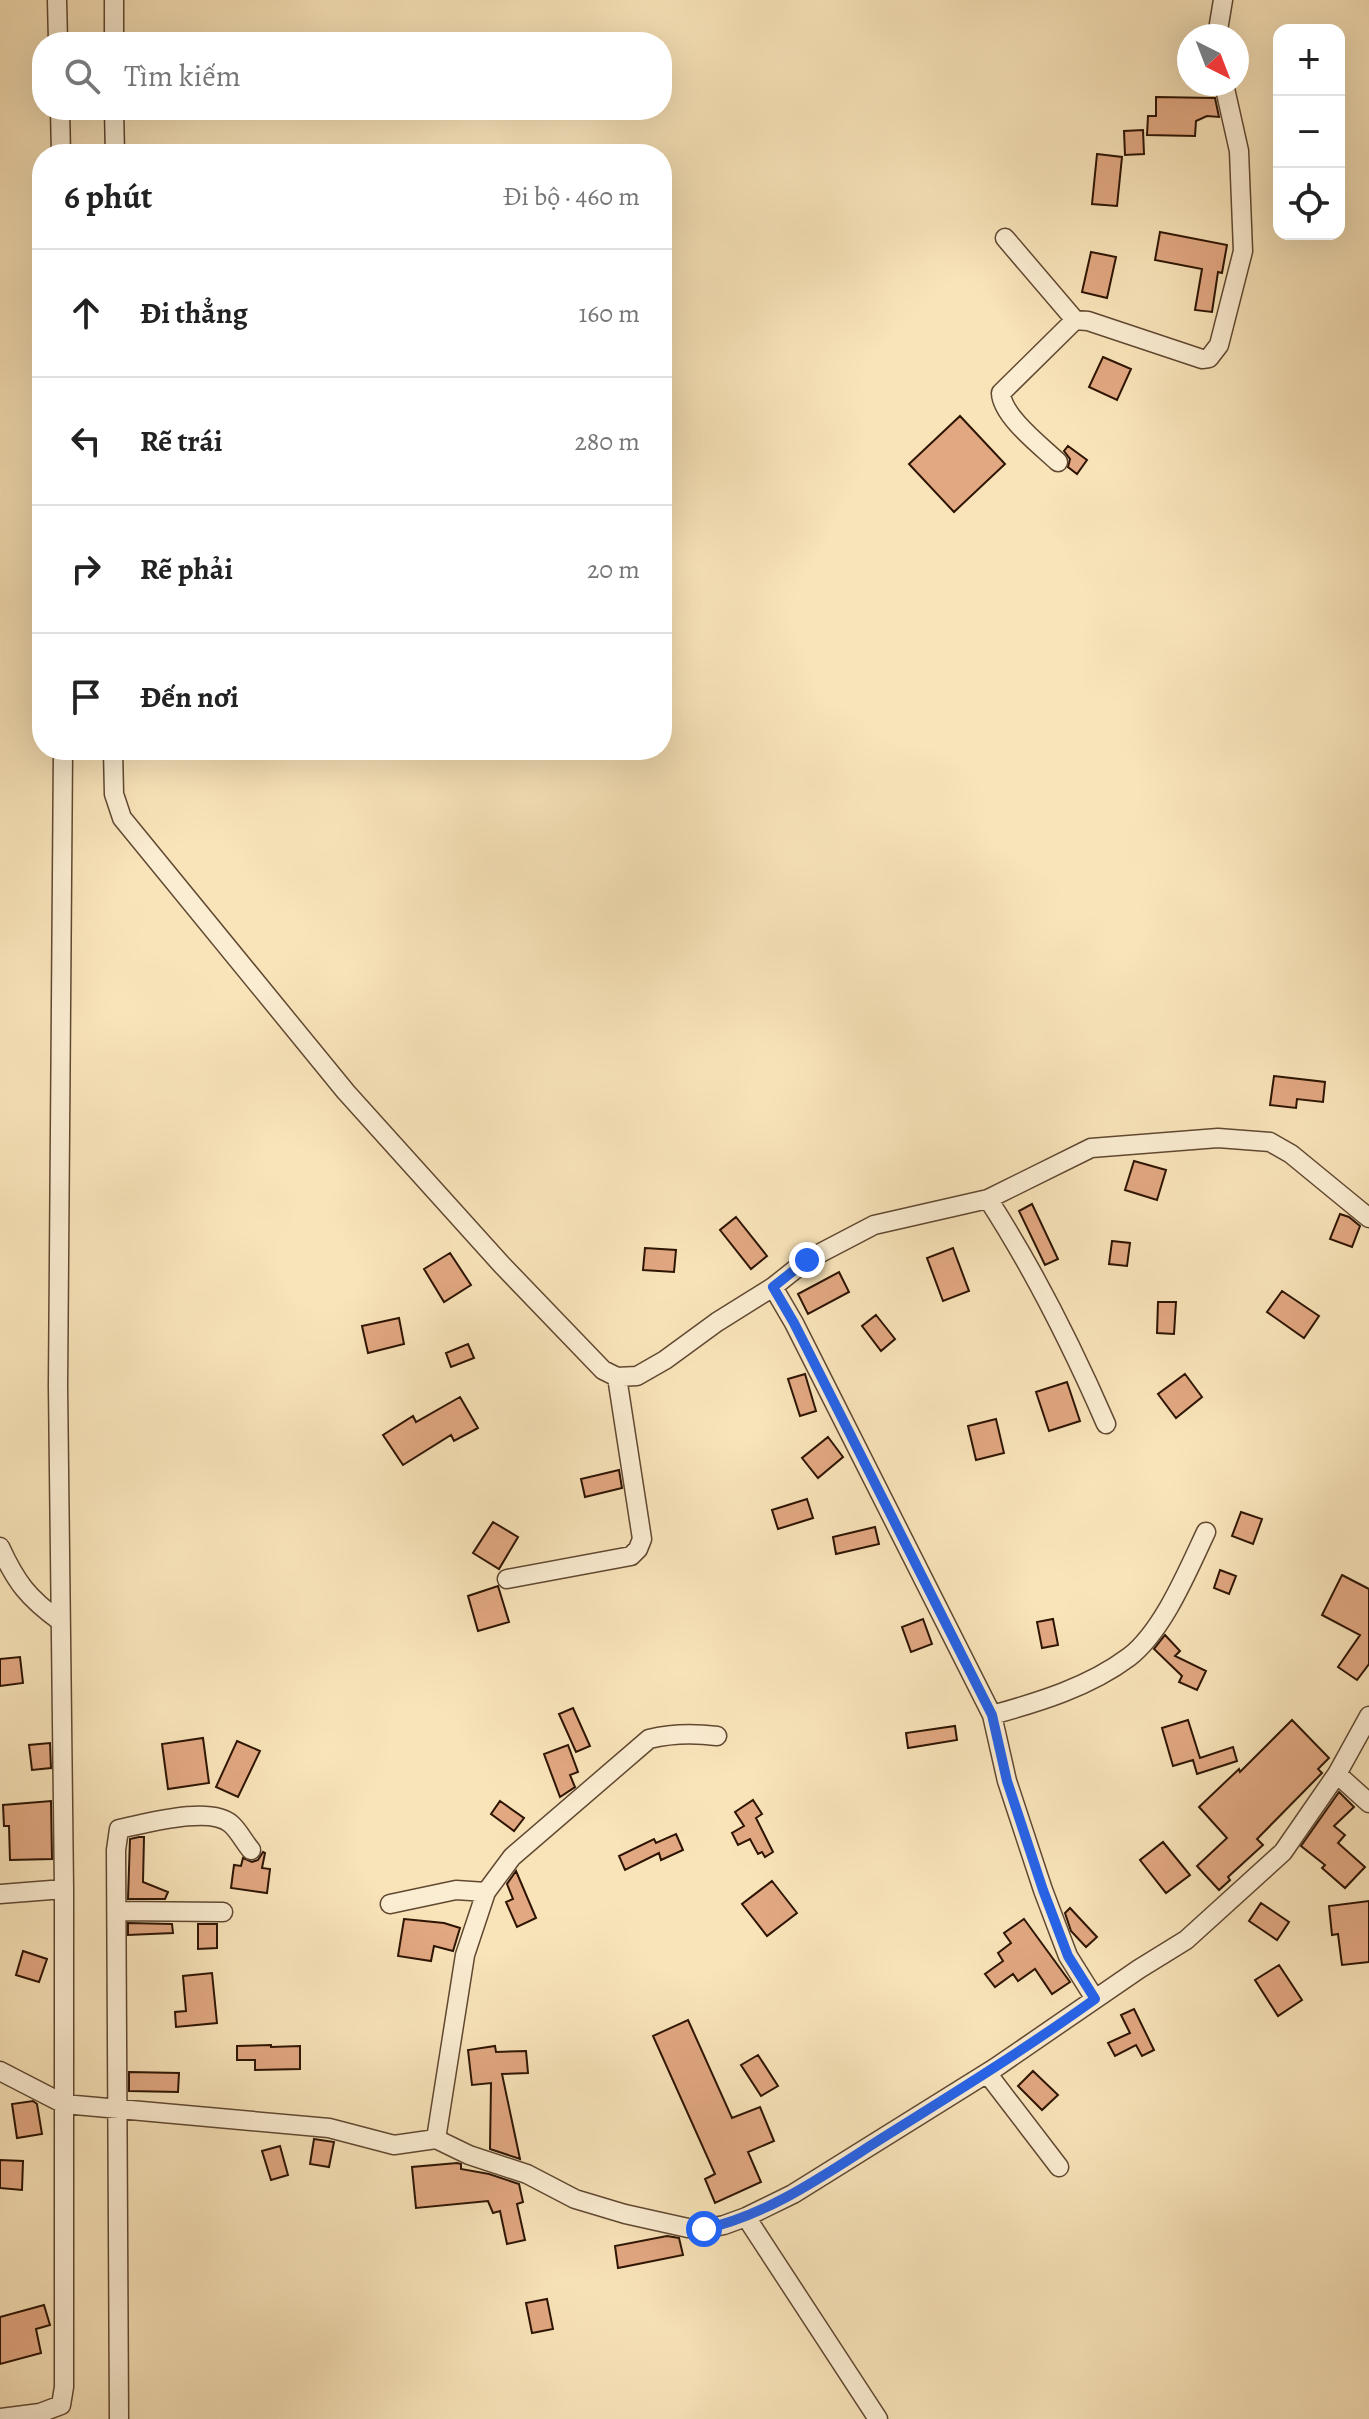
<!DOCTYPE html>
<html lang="vi">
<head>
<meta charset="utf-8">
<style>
	body { margin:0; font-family:Alegreya,serif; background:#f2f2f2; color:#222 }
	.controls { position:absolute; right:24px; top:24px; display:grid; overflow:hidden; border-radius:16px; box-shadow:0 8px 32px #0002 }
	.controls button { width:72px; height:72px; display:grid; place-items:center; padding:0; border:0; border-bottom:2px solid #e0e0e0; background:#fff; color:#222; font:40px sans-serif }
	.compass { position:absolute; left:1177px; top:24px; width:72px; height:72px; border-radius:50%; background:#fff; box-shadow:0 8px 32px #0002; rotate:138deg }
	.stop { position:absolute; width:24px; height:24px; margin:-18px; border:6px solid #2563eb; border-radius:50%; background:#fff }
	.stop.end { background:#2563eb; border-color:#fff; box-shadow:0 2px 8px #0008 }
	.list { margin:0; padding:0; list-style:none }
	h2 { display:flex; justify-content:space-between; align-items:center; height:104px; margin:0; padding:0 32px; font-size:34px }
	h2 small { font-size:26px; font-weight:400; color:#767676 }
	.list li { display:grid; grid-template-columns:52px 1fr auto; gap:24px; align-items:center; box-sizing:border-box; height:128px; padding:0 32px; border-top:2px solid #e0e0e0 }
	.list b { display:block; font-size:30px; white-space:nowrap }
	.list em { font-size:26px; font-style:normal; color:#767676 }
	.icon { flex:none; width:44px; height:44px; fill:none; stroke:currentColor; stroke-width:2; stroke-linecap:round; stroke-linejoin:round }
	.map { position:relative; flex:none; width:1369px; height:2419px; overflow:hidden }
	.search { position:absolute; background:#fff; box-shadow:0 8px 32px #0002; left:32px; top:32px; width:640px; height:88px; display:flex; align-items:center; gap:20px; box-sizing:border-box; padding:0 28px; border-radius:32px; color:#767676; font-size:30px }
	.panel { position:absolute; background:#fff; box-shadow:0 8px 32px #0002; left:32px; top:144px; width:640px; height:616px; border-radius:32px }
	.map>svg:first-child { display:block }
	.building { fill:#e2a882; stroke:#2d1403; stroke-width:2 }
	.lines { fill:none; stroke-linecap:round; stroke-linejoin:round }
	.street-casing { stroke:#604831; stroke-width:21 }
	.street { stroke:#fbedd2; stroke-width:18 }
	.route { stroke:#2563eb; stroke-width:10 }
</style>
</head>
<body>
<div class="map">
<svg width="1369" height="2419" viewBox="0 0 1369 2419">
	<rect width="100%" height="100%" fill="#f9e4ba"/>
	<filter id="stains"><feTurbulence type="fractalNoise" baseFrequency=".0025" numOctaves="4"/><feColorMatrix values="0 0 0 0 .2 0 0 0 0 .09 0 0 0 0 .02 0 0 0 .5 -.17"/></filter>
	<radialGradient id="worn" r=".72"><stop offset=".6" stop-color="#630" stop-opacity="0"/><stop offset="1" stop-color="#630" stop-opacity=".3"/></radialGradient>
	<!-- building -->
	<path class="building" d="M1156,97L1215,98L1219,117L1207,116L1196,121L1195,136L1147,135L1148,116H1156Z
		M1143,130L1144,154L1125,155L1124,131Z
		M1097,154L1122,157L1117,206L1092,204Z
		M1160,232L1227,245L1222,273L1218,272L1212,312L1195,310L1202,269L1155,260Z
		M1091,252L1116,257L1107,298L1082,292Z
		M1103,357L1131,369L1117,400L1089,387Z
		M960,416L1005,464L954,512L909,464Z
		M1068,446L1087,460L1077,474L1068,467L1070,459L1064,451Z
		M1274,1076L1325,1082L1323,1102L1297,1099L1296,1108L1270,1105Z
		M1134,1161L1166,1170L1157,1200L1125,1190Z
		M1032,1204L1058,1259L1045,1265L1019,1211Z
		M1340,1214L1349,1217L1360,1226L1352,1247L1330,1239Z
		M736,1217L767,1256L751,1269L720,1230Z
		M1112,1241L1130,1243L1127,1266L1109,1264Z
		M645,1248L676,1250L674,1272L643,1270Z
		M953,1248L969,1291L943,1301L927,1258Z
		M450,1253L471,1285L444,1302L424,1269Z
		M839,1272L849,1292L808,1314L798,1294Z
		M1282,1291L1319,1316L1304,1338L1267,1312Z
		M1158,1302H1176L1174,1334L1157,1333Z
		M876,1315L895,1339L881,1351L862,1326Z
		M399,1318L404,1344L368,1353L362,1326Z
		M468,1344L474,1358L451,1367L446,1353Z
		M805,1374L816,1411L800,1416L788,1379Z
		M1185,1374L1202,1397L1176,1418L1158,1394Z
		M1067,1382L1080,1421L1049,1431L1036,1392Z
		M460,1397L478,1428L454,1441L451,1435L403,1465L383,1435L413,1416L416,1422Z
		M996,1419L1004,1453L976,1460L968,1426Z
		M828,1437L843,1457L818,1478L802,1458Z
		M619,1470L622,1488L585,1497L581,1479Z
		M807,1499L813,1518L778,1529L772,1510Z
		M1241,1512L1262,1519L1253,1544L1232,1536Z
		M493,1522L518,1537L499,1569L473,1553Z
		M875,1527L879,1544L836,1554L833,1537Z
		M1220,1570L1236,1576L1229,1594L1214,1588Z
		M1342,1575L1369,1589V1664L1357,1680L1338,1667L1360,1635L1322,1615Z
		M498,1586L509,1622L478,1631L468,1596Z
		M923,1619L932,1644L911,1652L902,1627Z
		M1053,1619L1058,1645L1042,1648L1037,1622Z
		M1165,1635L1180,1651L1175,1656L1206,1671L1197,1690L1179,1682L1182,1676L1154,1649Z
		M20,1657L23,1683L0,1686V1659Z
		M573,1708L590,1746L576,1752L559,1714Z
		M1188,1720L1200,1758L1233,1747L1237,1761L1197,1774L1193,1760L1173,1766L1162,1728Z
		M1292,1720L1329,1758L1318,1769L1322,1773L1257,1839L1263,1845L1228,1877L1230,1880L1219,1890L1197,1866L1227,1838L1199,1807L1239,1769L1240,1772Z
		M955,1726L957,1740L908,1748L906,1733Z
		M203,1738L209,1783L168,1789L162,1744Z
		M237,1741L260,1751L238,1797L216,1787Z
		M50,1743L51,1768L32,1770L29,1745Z
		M568,1745L578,1772L570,1775L575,1787L560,1797L544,1754Z
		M1339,1792L1354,1807L1334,1826L1345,1835L1338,1843L1365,1867L1345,1888L1322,1868L1325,1865L1301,1846Z
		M753,1800L762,1814L756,1818L773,1852L765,1857L762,1852L758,1854L750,1839L738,1845L732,1833L744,1826L735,1812Z
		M51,1801L52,1859L10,1860L9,1826H4L3,1805Z
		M500,1801L524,1818L514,1831L491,1814Z
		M676,1834L683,1850L661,1860L659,1853L625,1870L619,1856L654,1839L656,1843Z
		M139,1837H144L143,1882L168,1892L165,1899H128L130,1839Z
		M1163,1842L1190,1875L1166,1893L1140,1860Z
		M263,1852L265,1853L262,1868L270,1869L267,1893L231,1888L234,1865L241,1866L243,1858L252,1862L258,1860Z
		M516,1871L536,1918L517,1927L506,1902L513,1899L507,1884Z
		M772,1881L797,1913L767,1936L742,1904Z
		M1369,1901V1962L1342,1965L1338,1934L1332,1935L1329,1906Z
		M1261,1903L1289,1922L1277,1940L1249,1921Z
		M1070,1908L1097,1937L1086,1947L1071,1931L1065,1913Z
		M404,1919L444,1923L460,1928L453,1951L434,1946L431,1961L398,1956Z
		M1024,1919L1070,1982L1052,1994L1035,1969L1018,1981L1013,1974L995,1987L985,1974L1003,1961L998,1953L1011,1943L1004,1933Z
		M128,1923L172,1924L173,1933L128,1935Z
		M198,1924H217V1948L198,1949Z
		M23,1951L47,1959L39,1982L16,1975Z
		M1279,1965L1302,2000L1278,2016L1255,1980Z
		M212,1973L217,2023L176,2027L175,2012L186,2011L183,1976Z
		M1134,2009L1154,2050L1142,2056L1136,2045L1115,2056L1108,2043L1130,2033L1121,2015Z
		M688,2020L732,2118L760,2107L774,2141L748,2152L761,2182L715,2203L705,2179L715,2174L653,2036Z
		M271,2045V2047L300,2046V2069L255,2070V2060H237V2046Z
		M495,2046L496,2052L526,2051L528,2073L502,2074L520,2159L490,2149L491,2083L472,2085L468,2050Z
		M758,2055L778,2086L761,2096L741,2065Z
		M1033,2071L1058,2095L1042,2110L1018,2086Z
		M129,2072L179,2073L178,2092L129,2091Z
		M33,2101L37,2104L42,2134L17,2138L12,2104Z
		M314,2139L334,2142L329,2167L310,2164Z
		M280,2146L288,2175L271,2180L262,2151Z
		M0,2160L23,2161L22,2190L0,2188Z
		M457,2163L461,2164V2169L489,2174L519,2184L523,2202L517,2204L525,2240L507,2244L500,2211L493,2213L488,2201L416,2208L412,2167Z
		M667,2236L679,2238L683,2255L618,2268L615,2246Z
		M547,2299L553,2329L532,2333L526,2303Z
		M44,2305L50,2325L36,2329L41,2353L0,2364V2317Z"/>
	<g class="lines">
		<defs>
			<path id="street" d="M57,0L58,42
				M114,0V42
				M1217,36L1223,0
				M60,110L61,154
				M114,110L115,154
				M1005,238L1075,320
				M1058,462C1041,446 1002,416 1001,393L1075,320L1088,321L1202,359L1209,358L1219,345L1243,251L1239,151L1224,84
				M113,750L114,794L122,818L346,1092L502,1265L603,1370L617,1377L637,1376L665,1360L717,1322L773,1287L807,1260L874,1225L988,1199L1091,1148L1218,1138L1270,1142L1291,1154L1369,1218
				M988,1199C1034,1270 1072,1346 1106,1424
				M773,1287L794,1323L992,1715L1007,1781L1043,1890L1068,1956L1095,1999
				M0,1547C16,1582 28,1598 60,1621
				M507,1579L631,1556L638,1549L642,1539L617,1377
				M992,1715C1039,1702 1089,1687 1129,1657C1163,1631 1188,1570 1206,1532
				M1337,1774L1369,1803
				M0,1894L64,1889
				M390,1904L456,1890L486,1892
				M117,1911L223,1912
				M0,2071L64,2104L329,2128L394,2145L436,2139L469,2155L527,2174L575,2199L625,2214L688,2228L704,2229L724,2225L746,2217L793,2194L995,2068L1139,1969L1186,1940L1283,1852L1337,1774L1369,1716
				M987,2073L1059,2167
				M436,2139L465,1955L486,1892L512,1857L649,1739C673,1733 693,1733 717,1736
				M746,2217L878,2419
				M0,2418L40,2413L61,2405L64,2387V1889L58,1386L63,750
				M119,2419L116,1850L119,1829C145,1824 210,1805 231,1824C239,1831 244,1842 251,1850"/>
		</defs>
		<!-- street casing -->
		<use href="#street" class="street-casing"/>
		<!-- street -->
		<use href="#street" class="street"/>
	</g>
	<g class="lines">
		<!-- route -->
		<path class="route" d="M704,2229C771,2214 827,2173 884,2137C956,2092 1027,2048 1095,1999L1068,1956L1043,1890L1007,1781L992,1715L794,1323L773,1287L807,1260"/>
	</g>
	<rect width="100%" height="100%" filter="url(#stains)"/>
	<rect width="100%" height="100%" fill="url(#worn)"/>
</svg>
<div class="controls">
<button>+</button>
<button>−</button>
<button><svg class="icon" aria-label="locate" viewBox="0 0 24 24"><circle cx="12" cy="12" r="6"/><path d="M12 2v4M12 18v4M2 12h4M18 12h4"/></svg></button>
</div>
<svg class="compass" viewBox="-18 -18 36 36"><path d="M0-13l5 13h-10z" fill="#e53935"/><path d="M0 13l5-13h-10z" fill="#767676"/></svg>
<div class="stop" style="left:704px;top:2229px"></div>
<div class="stop end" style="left:807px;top:1260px"></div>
<div class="search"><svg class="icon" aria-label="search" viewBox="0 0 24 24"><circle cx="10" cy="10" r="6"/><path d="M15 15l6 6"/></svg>Tìm kiếm</div>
<section class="panel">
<h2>6 phút<small>Đi bộ · 460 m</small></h2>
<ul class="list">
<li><svg class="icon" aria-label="ahead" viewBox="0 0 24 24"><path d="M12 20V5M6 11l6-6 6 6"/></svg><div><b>Đi thẳng</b></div><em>160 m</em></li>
<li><svg class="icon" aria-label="left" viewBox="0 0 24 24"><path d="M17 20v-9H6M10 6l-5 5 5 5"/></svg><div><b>Rẽ trái</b></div><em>280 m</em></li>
<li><svg class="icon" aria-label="right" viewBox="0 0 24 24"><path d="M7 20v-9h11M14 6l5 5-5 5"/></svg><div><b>Rẽ phải</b></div><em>20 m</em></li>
<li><svg class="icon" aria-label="arrive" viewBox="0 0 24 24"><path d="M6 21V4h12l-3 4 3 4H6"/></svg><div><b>Đến nơi</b></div></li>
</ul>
</section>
</div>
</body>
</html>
